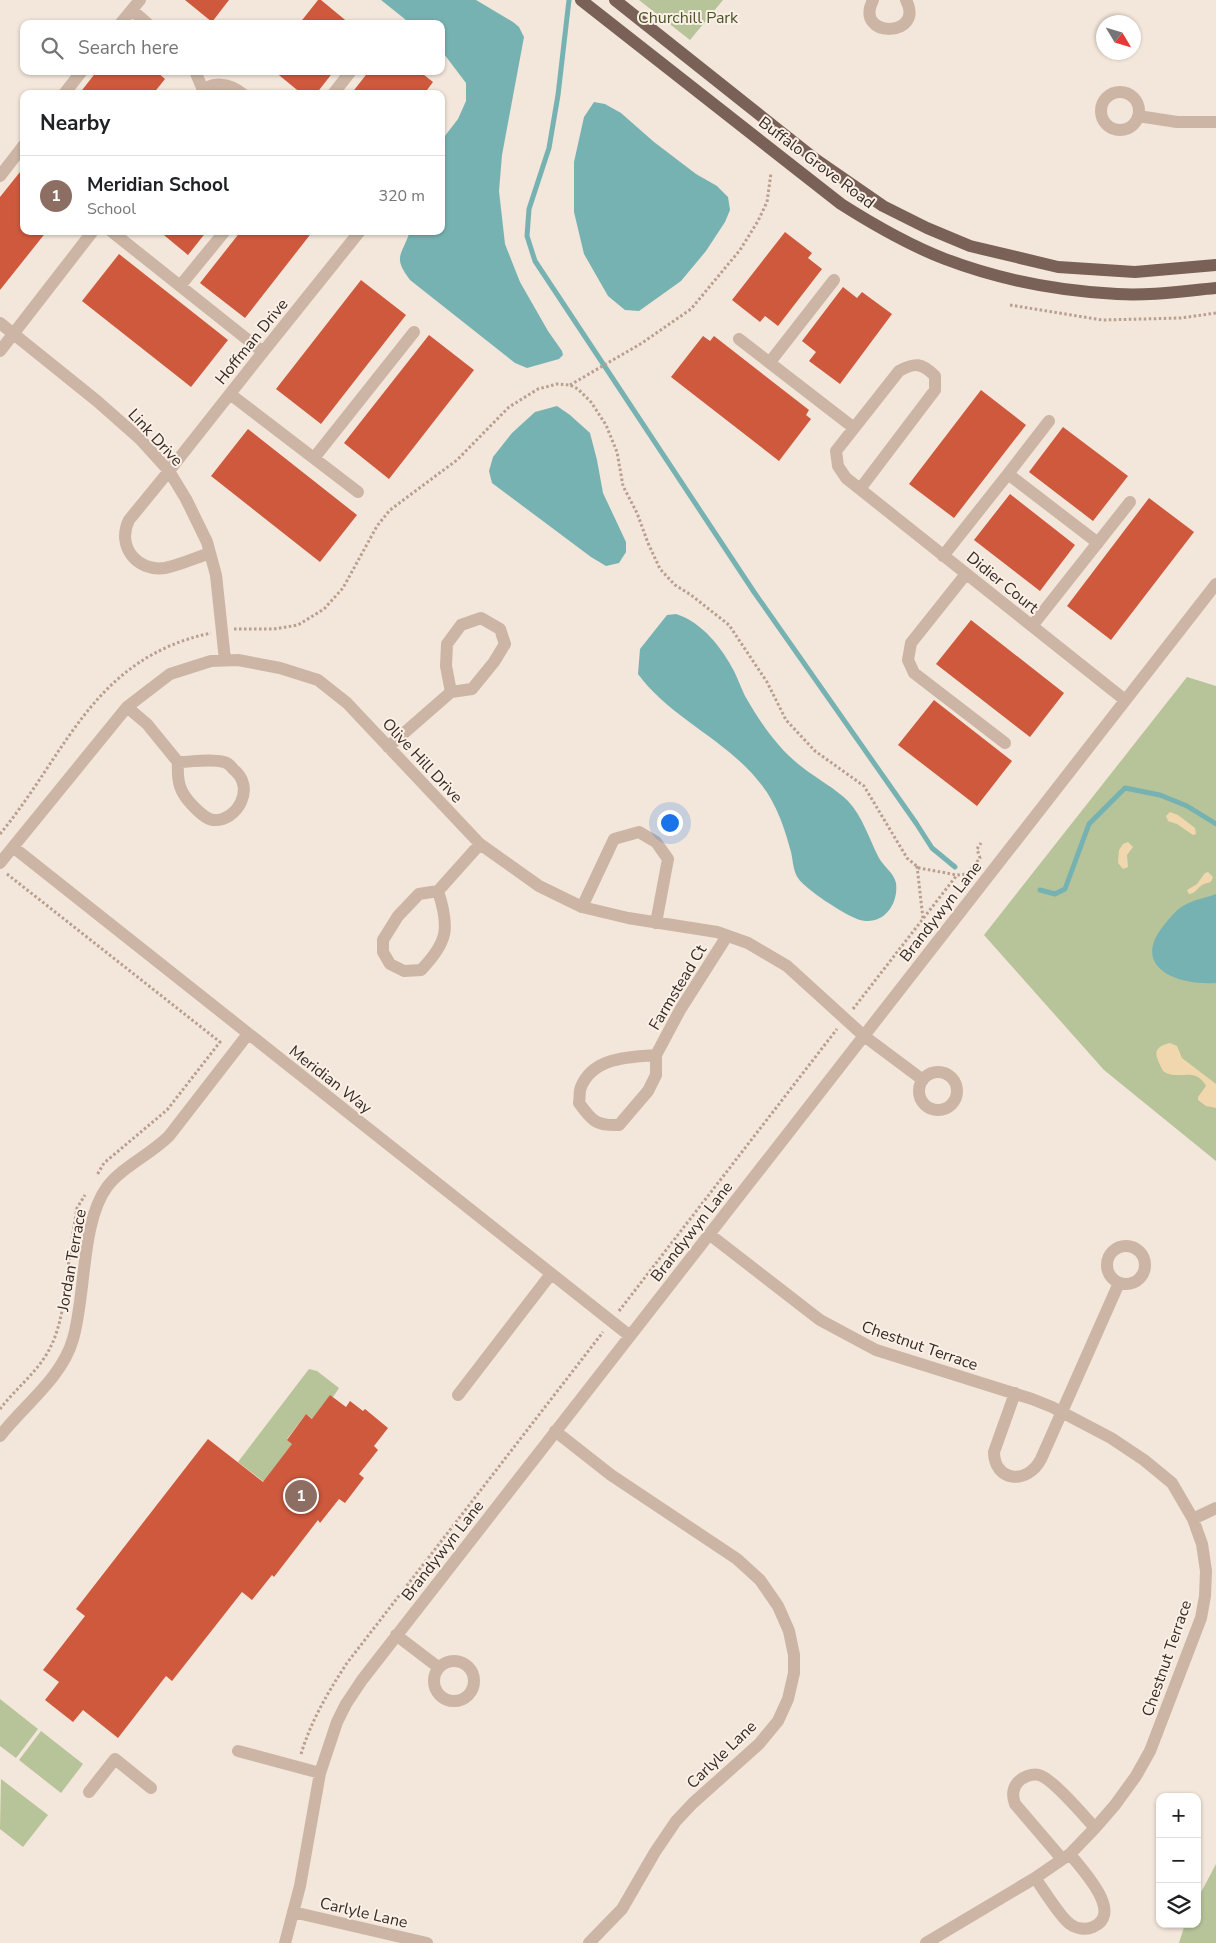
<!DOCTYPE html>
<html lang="en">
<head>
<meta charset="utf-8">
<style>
	body { margin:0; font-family:"Nunito Sans",sans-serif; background:#f6f6f6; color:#202124 }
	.controls { position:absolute; right:15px; bottom:15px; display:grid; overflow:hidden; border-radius:10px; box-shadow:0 1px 4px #0004 }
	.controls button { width:45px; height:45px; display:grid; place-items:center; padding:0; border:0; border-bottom:1px solid #e0e0e0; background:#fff; color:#202124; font:25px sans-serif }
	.compass { position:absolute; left:1096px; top:15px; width:45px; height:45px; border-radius:50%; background:#fff; box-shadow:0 1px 4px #0004; rotate:128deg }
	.you { position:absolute; left:669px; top:822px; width:18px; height:18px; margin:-12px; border:4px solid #fff; border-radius:50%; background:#1a73e8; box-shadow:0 0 0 8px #1a73e833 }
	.badge { display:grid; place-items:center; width:32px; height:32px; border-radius:50%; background:#7c3aed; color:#fff; font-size:16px; font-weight:700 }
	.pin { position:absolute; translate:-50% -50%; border:2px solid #fff; box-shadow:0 1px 5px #0006 }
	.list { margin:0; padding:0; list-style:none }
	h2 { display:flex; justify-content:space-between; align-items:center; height:65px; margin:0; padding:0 20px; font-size:21px }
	h2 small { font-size:16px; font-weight:400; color:#757577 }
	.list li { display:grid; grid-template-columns:32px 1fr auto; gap:15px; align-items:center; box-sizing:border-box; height:80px; padding:0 20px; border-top:1px solid #e0e0e0 }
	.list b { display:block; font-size:19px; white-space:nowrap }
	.list p { margin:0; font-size:16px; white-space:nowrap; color:#757577 }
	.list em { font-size:16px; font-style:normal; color:#757577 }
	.icon { flex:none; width:28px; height:28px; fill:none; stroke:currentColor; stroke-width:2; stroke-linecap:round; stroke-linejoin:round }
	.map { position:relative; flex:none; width:1216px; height:1943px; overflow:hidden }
	.search { position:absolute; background:#fff; box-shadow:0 1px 4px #0004; left:20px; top:20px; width:425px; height:55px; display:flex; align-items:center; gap:12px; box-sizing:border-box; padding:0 18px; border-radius:10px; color:#757577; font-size:19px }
	.panel { position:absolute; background:#fff; box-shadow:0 1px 4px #0004; left:20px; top:90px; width:425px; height:145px; border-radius:10px }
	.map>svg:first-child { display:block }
	.green { fill:#b7c399 }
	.sand { fill:#f1d7ae }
	.water { fill:#77b2b2 }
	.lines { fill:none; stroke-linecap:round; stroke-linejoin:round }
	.stream { stroke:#77b2b2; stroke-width:5 }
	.building { fill:#ce593d }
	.path { stroke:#b89f8f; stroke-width:3; stroke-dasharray:2.5 2.5; stroke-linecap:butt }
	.minor { stroke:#ccb5a5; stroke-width:12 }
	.major { stroke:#7a6157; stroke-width:12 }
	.labels { text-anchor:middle; stroke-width:4; stroke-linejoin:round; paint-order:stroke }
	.park-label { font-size:16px; fill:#495729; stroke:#fbf0e6 }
	.street-label { font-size:16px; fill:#372b27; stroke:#fbf0e6 }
</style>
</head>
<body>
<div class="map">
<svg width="1216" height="1943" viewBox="0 0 1216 1943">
	<rect width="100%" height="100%" fill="#f3e6da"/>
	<!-- green -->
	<path class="green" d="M639,0H723L690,40Z
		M1187,677L1216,686V1161L1104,1070L984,935Z
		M309,1369L317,1371L339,1388L333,1397L330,1396L313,1419L306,1414L287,1439L294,1445L277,1492L238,1462Z
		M0,1699L38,1729L16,1758L0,1746Z
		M41,1731L83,1764L61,1793L19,1760Z
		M1,1779L48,1815L23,1847L0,1829Z
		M1216,1864V1943H1179L1185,1924H1197V1900Z"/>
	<!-- sand -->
	<path class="sand" d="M1170,812L1178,815L1195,828L1196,834L1193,835L1177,824L1168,821L1166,816Z
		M1128,842L1133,847L1127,855L1128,867L1123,869L1118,863L1119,850L1123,844Z
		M1208,872L1213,877C1211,884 1209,882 1204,884C1197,887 1197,893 1189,894L1187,890L1197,884L1205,873Z
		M1170,1043L1177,1046L1182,1058L1216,1084V1108L1206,1106L1198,1100V1097L1206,1086C1195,1065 1177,1082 1163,1071C1157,1058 1149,1048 1170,1043Z"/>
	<!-- water -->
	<path class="water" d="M381,0H476L513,22L519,27L524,37L502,155L499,191L505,244L520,282L548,331L562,351L563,355L559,359L527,368L515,363L410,280C392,256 402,256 410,231H441V141L458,119L466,101V83L441,50V24H411Z
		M594,102L605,104L621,113L654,142L696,174L717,186L728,197L730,210L725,222L706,251L681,281L639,311L625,310L608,296L584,254L574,212V162L584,117Z
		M557,406L570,415L590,433L597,460L603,493L626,542V552L619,563L606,566L591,557L492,483L489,471L493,457L512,433L535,412Z
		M676,614C702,622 722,648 734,671C738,679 741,688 745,696C760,722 778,749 802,767C816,778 836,789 848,801C863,817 869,839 879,858C884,867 894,873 896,883C899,906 881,928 857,919C844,914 806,890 798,878C793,871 793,860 791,852C785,829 776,802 760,783C727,740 670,718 638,674L640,649L667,615Z
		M1216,894V983C1179,986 1129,968 1164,925C1169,919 1176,910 1183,906C1192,900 1206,898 1216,894Z"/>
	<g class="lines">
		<!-- stream -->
		<path class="stream" d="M569,0L558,95L549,148L529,209L527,236L535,261L754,592L916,823L932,848L955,867
			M1040,890L1055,894L1065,889L1089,824L1125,788L1160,795L1187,806L1216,824"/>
	</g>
	<!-- building -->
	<path class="building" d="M185,0H229L212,22Z
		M318,0H321L350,24H299Z
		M97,71H156L165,79L153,94H79Z
		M274,71H334L316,94H302Z
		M369,71H419L433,82L424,94H351Z
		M24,167V231H47L0,290V197Z
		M159,231H207L188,255Z
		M241,231H313L245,318L200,283Z
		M785,232L812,253L808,258L822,269L778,326L765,316L760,322L732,300Z
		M119,254L228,340L191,387L82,301Z
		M361,280L406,315L321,424L276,389Z
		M843,287L857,298L862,292L892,314L840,384L809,361L816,352L802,341Z
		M429,335L474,370L389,479L344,443Z
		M703,336L710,341L714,336L809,410L806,415L811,419L779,461L671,377Z
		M981,390L1026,425L954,518L909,484Z
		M1063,427L1128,476L1093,521L1029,472Z
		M248,429L357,515L320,562L211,476Z
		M1010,494L1075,545L1040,591L974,540Z
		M1149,498L1194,532L1111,640L1067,606Z
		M971,620L1064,693L1030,737L936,664Z
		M934,700L1012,761L977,806L898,745Z
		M330,1395L346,1407L350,1401L363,1411L365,1409L388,1428L374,1446L378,1450L359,1474L364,1478L345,1503L339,1499L320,1523L318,1520L274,1577L272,1575L252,1600L242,1592L172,1681L166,1676L118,1738L83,1710L73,1722L45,1700L59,1682L43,1670L85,1616L76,1609L208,1439L263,1482L292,1444L287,1440L306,1414L312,1419Z"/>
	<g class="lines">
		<!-- path -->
		<path class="path" d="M1010,305L1102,320L1181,318L1216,313
			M570,385L642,343L691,309L740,250L758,221L767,202L771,173
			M234,629H274L298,625L324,609L343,588L377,526L390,510L457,460L509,407L538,389L557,384L570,385L578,389L591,402L606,425L617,452L623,486L637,513L648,543L660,569L675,585L691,595L729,625L767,682L786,720L815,751L864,786L907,858L919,868L957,875L967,874L980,858L977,849L981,843
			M0,834C67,753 93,658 211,633
			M917,866L923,919
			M7,874L220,1042L167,1110L104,1163L97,1175
			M853,1009L957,875
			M72,1239L77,1208L85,1195
			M619,1311L837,1029
			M0,1409C16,1388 40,1370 51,1346C64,1320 66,1281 70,1252
			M301,1754C311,1721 328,1692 347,1663L603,1332"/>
		<!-- minor -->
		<path class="minor" d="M873,0C853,39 926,38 906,0
			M132,10L148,24
			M120,24L140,0
			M195,71L203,90
			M1101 111a19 19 0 1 1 38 0a19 19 0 1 1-38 0Z
			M64,94L82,71
			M200,94C211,79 231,84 243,94
			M333,94L351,71
			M1138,116L1177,122H1216
			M0,176L24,145
			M111,231L263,352
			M180,286L225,231
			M0,323L97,401L140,439L169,471L186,499L207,542L216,575L225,660
			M739,339L854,428
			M0,351L93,231
			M770,362L834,280
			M230,394L358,492
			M1049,421L1008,474L1098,543
			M314,458L414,332
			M860,489L935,390V376C922,363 915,362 899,371L836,451L838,466L846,478L1125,700
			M210,553C195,558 180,565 165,568C137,572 116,546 129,520L169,471L263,352L360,231
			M943,556L1008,474
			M966,574L911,643L908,660L914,673L1005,743
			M1032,626L1130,502
			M127,707L147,724L178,762C177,782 179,792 194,807C199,812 206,819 213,820C237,822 257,787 233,769C231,766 228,763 224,762C210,758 193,762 178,762
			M388,747L451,692L472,689L494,662L505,644L500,629L481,618L461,625L447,644L446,666L451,692
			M13,847L630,1336
			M0,863L127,707L170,674L211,661L238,660L280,668L318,680L347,703L480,844L539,886L582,907L628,918L717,932L748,943L787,966L864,1036L923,1080
			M438,891C450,928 448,942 421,970L404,971L390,964L383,952V940L398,916L419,894L438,891L480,844
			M582,907L614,839L639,832L656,842L668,859L656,923
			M656,1055C629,1057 593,1057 581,1087C579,1091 580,1098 579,1103C592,1121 596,1126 619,1125L648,1091L656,1075V1055L680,1010L727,936
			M919 1091a19 19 0 1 1 38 0a19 19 0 1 1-38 0Z
			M709,1234L820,1320L876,1350L1032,1399L1052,1407L1111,1438L1144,1460L1172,1483L1193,1519L1202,1544L1206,1571L1205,1596L1201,1618L1150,1751L1136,1776L1115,1805L1095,1828L1070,1854L1035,1878L926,1943
			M1107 1265a19 19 0 1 1 38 0a19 19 0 1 1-38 0Z
			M1015,1393L994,1452C994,1481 1027,1486 1041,1459L1119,1283
			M458,1395L551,1274
			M555,1431L611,1475L737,1559L760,1580L778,1606L789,1631L794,1655V1673L788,1699L778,1721L759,1744L693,1803L676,1821L655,1852L622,1909L589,1943
			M0,1436C24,1405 62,1378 73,1339C86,1295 81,1222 107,1187C122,1167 150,1155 169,1136L248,1034
			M1193,1519L1216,1508
			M396,1635L438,1667
			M434 1681a20 20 0 1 1 40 0a20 20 0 1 1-40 0Z
			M238,1751L320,1773
			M89,1792L115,1759L151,1788
			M1062,1859L1015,1804C1012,1796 1012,1789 1018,1782C1023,1777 1032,1773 1039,1775C1052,1778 1085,1817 1095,1828
			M1035,1878C1044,1890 1060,1917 1070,1924C1076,1929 1086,1930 1093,1927C1125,1913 1081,1869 1070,1854
			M293,1912L427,1943
			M285,1943L300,1886L320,1773L337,1722L346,1704L362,1680L1216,584"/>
		<!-- major -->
		<path class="major" d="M581,0L841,204C874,225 909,245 945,259C1000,280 1059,291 1117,294C1150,296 1183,291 1216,288
			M615,0L815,159L883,206L927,228L970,246L1058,267L1135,272L1216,265"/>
	</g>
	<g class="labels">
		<!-- park labels -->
		<g class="park-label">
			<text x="688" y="23">Churchill Park</text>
		</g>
		<!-- street labels -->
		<g class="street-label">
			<text transform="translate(817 162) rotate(37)" y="6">Buffalo Grove Road</text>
			<text transform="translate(251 341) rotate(-51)" y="6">Hoffman Drive</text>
			<text transform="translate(156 437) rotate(47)" y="6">Link Drive</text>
			<text transform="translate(1003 582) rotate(39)" y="6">Didier Court</text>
			<text transform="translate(423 760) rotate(47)" y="6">Olive Hill Drive</text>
			<text transform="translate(940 911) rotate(-52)" y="6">Brandywyn Lane</text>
			<text transform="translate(677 987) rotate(-59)" y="6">Farmstead Ct</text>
			<text transform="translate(331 1079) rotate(38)" y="6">Meridian Way</text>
			<text transform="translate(691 1231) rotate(-52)" y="6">Brandywyn Lane</text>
			<text transform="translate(71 1260) rotate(-80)" y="6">Jordan Terrace</text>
			<text transform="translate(920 1345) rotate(19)" y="6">Chestnut Terrace</text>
			<text transform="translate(442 1550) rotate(-52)" y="6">Brandywyn Lane</text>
			<text transform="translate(1166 1658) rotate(-71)" y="6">Chestnut Terrace</text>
			<text transform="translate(721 1754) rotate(-44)" y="6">Carlyle Lane</text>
			<text transform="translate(364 1912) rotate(13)" y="6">Carlyle Lane</text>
		</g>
	</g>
</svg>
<div class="controls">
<button>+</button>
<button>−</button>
<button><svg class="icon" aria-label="layers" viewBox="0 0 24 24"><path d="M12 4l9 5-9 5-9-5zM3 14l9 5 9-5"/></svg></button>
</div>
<svg class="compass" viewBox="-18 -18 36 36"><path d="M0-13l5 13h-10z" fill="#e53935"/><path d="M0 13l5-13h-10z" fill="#757577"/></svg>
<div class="you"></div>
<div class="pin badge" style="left:301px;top:1496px;background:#8d6e63">1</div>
<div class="search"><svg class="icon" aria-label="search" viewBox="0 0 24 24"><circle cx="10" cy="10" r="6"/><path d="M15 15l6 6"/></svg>Search here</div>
<section class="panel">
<h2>Nearby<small></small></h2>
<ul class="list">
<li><span class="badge" style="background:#8d6e63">1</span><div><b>Meridian School</b><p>School</p></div><em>320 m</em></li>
</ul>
</section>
</div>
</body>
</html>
